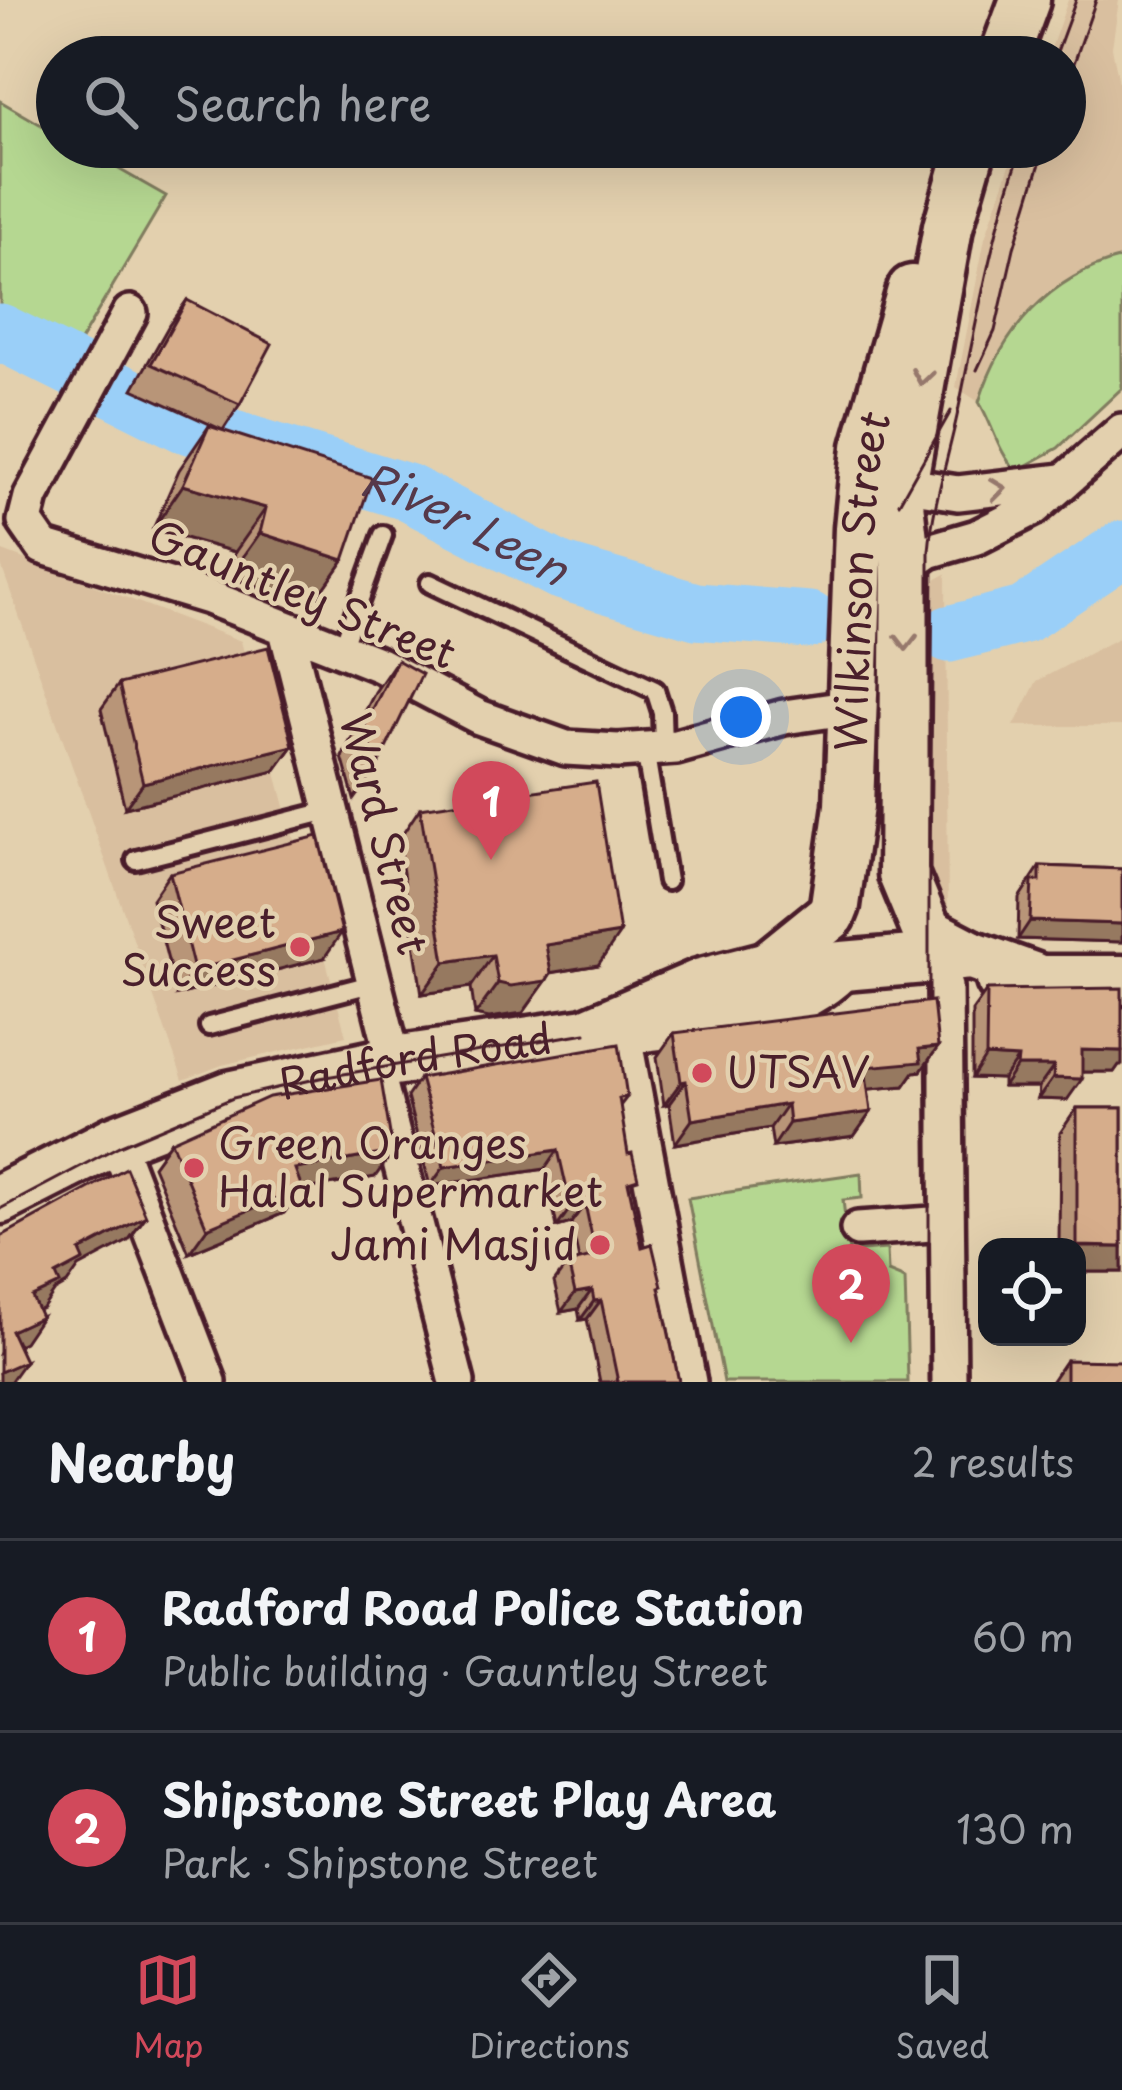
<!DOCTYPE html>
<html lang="en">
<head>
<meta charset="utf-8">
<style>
	body { margin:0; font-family:"Playpen Sans",sans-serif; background:#242831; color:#f1f3f6 }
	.controls { position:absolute; right:36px; bottom:36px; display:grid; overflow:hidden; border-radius:24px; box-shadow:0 12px 48px #0002 }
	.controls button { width:108px; height:108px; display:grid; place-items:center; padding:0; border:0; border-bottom:3px solid #363941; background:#171b24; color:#f1f3f6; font:60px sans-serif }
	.you { position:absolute; left:741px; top:717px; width:42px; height:42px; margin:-30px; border:9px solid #fff; border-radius:50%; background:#1a73e8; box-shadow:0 0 0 18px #1a73e833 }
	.badge { display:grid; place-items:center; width:78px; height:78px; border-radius:50%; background:#d1495b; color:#fff; font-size:39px; font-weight:700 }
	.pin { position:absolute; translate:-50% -99px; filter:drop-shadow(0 3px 6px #0008) }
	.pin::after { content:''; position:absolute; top:63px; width:42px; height:36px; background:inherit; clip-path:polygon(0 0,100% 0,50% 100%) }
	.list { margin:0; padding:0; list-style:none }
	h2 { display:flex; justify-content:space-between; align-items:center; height:156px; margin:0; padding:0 48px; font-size:51px }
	h2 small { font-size:39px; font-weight:400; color:#9ea1a6 }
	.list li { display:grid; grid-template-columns:78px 1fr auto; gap:36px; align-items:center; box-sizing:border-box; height:192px; padding:0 48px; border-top:3px solid #363941 }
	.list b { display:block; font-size:45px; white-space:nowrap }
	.list p { margin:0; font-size:39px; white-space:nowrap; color:#9ea1a6 }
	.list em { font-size:39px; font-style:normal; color:#9ea1a6 }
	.icon { flex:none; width:66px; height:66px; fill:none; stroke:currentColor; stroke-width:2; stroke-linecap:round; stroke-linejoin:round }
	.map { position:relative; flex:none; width:1122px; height:1382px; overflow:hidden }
	.search { position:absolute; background:#171b24; box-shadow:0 12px 48px #0002; left:36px; right:36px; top:36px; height:132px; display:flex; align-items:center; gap:30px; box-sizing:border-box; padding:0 42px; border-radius:66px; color:#9ea1a6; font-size:45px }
	.sheet { height:540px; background:#171b24 }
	nav { display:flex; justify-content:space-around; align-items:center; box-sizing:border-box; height:168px; border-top:3px solid #363941; background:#171b24; font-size:33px; color:#9ea1a6 }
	nav a { display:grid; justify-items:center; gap:6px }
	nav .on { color:#d1495b }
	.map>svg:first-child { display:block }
	.built { fill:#d9bf9f }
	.green { fill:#b5d791; stroke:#807b5e; stroke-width:3 }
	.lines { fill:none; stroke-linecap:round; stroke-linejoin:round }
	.river { stroke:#9acff8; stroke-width:57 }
	.lane-casing { stroke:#4a1f2b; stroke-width:26 }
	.street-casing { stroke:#4a1f2b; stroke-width:42 }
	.secondary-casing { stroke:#4a1f2b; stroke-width:57 }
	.lane { stroke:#e3d0ae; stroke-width:16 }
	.street { stroke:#e3d0ae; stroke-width:33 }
	.secondary { stroke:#e3d0ae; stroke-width:48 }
	.tram { stroke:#4a1f2b; stroke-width:3 }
	.wall { fill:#b89578; stroke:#4a1f2b; stroke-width:3 }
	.shaded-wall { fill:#967961; stroke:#4a1f2b; stroke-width:3 }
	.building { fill:#d6ad8b; stroke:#4a1f2b; stroke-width:3 }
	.oneway { stroke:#96786c }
	.poi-dot { fill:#d1495b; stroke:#e3d0ae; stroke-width:4.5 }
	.labels { text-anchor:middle; stroke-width:9; stroke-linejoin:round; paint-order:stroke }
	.street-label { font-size:42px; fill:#4a1f2b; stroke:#e3d0ae }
	.poi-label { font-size:42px; fill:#4a1f2b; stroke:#e3d0ae; text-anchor:end }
	.water-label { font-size:45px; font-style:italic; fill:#56394a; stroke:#e3d0ae }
</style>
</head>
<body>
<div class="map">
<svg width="1122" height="1382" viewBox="0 0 1122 1382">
	<rect width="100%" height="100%" fill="#e3d0ae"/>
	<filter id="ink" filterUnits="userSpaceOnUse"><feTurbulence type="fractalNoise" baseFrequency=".00833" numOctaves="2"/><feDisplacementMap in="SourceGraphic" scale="24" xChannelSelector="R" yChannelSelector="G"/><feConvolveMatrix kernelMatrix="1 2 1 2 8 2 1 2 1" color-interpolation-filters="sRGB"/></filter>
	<g filter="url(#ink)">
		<!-- built -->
		<path class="built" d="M1068,0H1119L1112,47L1122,99V258L1087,270L988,373L979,402L956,387L985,238L1016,147H1065V57H1048Z
			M0,550L241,641L346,1036L222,1065L183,1080L0,562Z
			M946,574L948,935L922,911L929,583Z
			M1122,636V726H1014L1037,681Z"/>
		<!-- green -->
		<path class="green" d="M0,101L57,134V147H80L166,196L56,382L0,353Z
			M1122,258V388L1058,448L1016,471C997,450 993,425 979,402C1001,332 1049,276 1122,258Z
			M861,1173L862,1198L843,1200L849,1252L887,1249L888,1272L905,1279L908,1382H724L688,1198Z"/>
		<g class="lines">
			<!-- river -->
			<g class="river">
				<path id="s1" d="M0,332L184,424L407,492L560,571L696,611L809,620"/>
				<path d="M949,634L1024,615L1122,549"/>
			</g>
			<defs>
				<path id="lane" d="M430,583L655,690L662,712L663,748
					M341,651L383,535
					M645,749L667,881
					M136,860L332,810
					M209,1026L375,983"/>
				<path id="street" d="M130,313L31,497L25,521L43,547L208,597L380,665L479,717L566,748L618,751L676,747L784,717L854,707
					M886,488L900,484L958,493L1062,481
					M906,567L929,551L977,537L1034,508L1122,431
					M286,630L394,1061
					M945,987L949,1382
					M621,1020L689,1382
					M375,1065L457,1382
					M116,1140L209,1382
					M858,1229L947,1223"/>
				<g id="secondary">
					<path d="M1004,57L1025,0"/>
					<path d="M971,147L948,227L899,503L906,567L903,874L927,932L971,955"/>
					<path id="s2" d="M768,966L831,915L835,905L849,806L859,528L867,447L912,290"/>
					<path d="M1001,980H1122"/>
					<path d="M644,1027C710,1017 788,1018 838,968"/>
					<path id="s3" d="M0,1199L116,1140L229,1096L394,1061L586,1033L702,983L768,966L796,970L971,955L1033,977"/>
				</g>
			</defs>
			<!-- lane casing -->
			<use href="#lane" class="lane-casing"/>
			<!-- street casing -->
			<use href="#street" class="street-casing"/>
			<!-- secondary casing -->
			<use href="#secondary" class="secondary-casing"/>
			<!-- lane -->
			<use href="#lane" class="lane"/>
			<!-- street -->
			<use href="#street" class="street"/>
			<!-- secondary -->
			<use href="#secondary" class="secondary"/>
			<!-- tram -->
			<path class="tram" d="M1055,57L1076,0
				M1065,89L1096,0
				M977,370L995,331L1014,248L1045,147
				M899,503L951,411
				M0,1209L119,1146L233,1098L320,1078L586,1033
				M929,1382V551C933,502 949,456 959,407C977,319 992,233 1022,147"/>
		</g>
		<!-- wall -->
		<path class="wall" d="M187,300L240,404L223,430L133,389L169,325Z
			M209,426L344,560L313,604L229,577L235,552L153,529L179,470Z
			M397,660L377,767L354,799L342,757L375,692Z
			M119,684L293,746L275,771L125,808L101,709Z
			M420,808L598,965L551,973L523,1013L489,1018L475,1015L471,987L422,994L398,841Z
			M1040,866L1122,869V942L1018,939L1019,898Z
			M170,873L324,958L177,995L152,899Z
			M987,990L1119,1065L1114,1072H1082L1067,1100L1038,1099L1039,1087H1003V1079L972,1078V1011Z
			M674,1033L938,1047L921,1071L914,1072L904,1086L868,1089L871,1112L854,1136L773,1147L770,1128L675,1144L669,1104L664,1105L657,1057Z
			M420,1078L627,1097L620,1106L630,1191L642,1247L660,1290L679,1382H600L587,1319L580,1320L578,1309L561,1312L554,1282L568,1263L579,1260L571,1223L557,1227L545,1169L430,1186L407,1097Z
			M1077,1108H1122V1272H1077V1247H1059L1060,1133Z
			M171,1141L375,1177L300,1190L284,1213L189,1253L153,1166Z
			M1066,1360L1122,1382H1051Z"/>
		<!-- shaded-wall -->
		<path class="shaded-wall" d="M183,485L266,508L235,552L153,529Z
			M260,533L344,560L313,604L229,577Z
			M293,746L275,771L125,808L143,783Z
			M1030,921L1122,924V942L1018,939Z
			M342,932L324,958L177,995L194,970Z
			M620,933L598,965L524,977L546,945Z
			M493,955L471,987L422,994L445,962Z
			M546,981L523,1013L489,1018L475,1015L498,983Z
			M938,1047L921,1071L914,1072L904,1086L848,1091L865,1067L919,1049Z
			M1082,1050L1122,1051V1065H1119L1114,1072H1067Z
			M986,1056L1018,1058L1003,1079L972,1078Z
			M1017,1066H1054L1039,1087H1003Z
			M1053,1078L1082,1079L1067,1100L1038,1099Z
			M686,1081L669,1104L664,1105L681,1082Z
			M787,1104L770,1128L675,1144L692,1120Z
			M871,1112L854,1136L773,1147L789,1123Z
			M558,1150L545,1169L430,1186L444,1167Z
			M393,1152L375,1177L300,1190L284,1213L189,1253L207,1228L295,1169Z
			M585,1204L571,1223L557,1227L571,1207Z
			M146,1216L128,1241L79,1267L67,1284L55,1291L43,1308L15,1321L32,1297L80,1251Z
			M1077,1247H1122V1272H1077Z
			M592,1290L578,1309L561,1312L575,1293Z
			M601,1300L587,1319L580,1320L594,1301Z
			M41,1317L24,1342L0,1353L11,1331Z
			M25,1361L10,1382H0V1372Z"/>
		<!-- building -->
		<path class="building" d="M187,300L272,344L240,404L151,364Z
			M209,426L372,478L344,560L260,533L266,508L183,485Z
			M268,647L293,746L143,783L119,684Z
			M397,660L422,674L377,767L365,725Z
			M596,782L620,933L546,945L551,973L546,981L511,986L498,983L493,955L445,962L420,808Z
			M318,836L342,932L194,970L170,873Z
			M1040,866L1122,869V924L1030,921L1032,881H1040Z
			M1122,988V1051L1082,1050V1079L1053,1078L1054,1066H1017L1018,1058L986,1056L987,990Z
			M933,1001L938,1047L919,1049L921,1062L865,1067L871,1112L789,1123L787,1104L692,1120L686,1081L681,1082L674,1033Z
			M619,1044L627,1097L619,1098L628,1154L632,1153L638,1179L628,1182L642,1247L652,1244L662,1286L659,1287L679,1382H618L601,1300L594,1301L592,1290L575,1293L568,1263L596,1256L585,1204L571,1207L558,1150L444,1167L420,1078Z
			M381,1080L393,1152L295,1169L302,1188L207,1228L171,1141L269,1097Z
			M1077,1108H1122V1247L1077,1246Z
			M126,1168L146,1216L80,1251L84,1260L56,1275L60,1284L32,1297L41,1317L11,1331L25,1361L0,1372V1237Z
			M1066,1360L1122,1361V1382H1066Z"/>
		<!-- one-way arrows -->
		<defs><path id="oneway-chevron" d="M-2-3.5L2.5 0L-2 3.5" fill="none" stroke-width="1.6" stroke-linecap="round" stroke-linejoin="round" transform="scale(3)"/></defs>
		<g class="oneway">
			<use href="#oneway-chevron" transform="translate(922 377) rotate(99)"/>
			<use href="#oneway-chevron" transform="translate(998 489) rotate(-7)"/>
			<use href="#oneway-chevron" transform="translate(906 642) rotate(90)"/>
		</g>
	</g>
	<!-- markers -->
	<g class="poi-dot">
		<circle cx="300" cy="947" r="12"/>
		<circle cx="702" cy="1073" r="12"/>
		<circle cx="194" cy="1168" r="12"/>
		<circle cx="600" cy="1245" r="12"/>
	</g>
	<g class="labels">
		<!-- street labels -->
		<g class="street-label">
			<text dy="15" stroke="none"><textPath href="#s2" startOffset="417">Wilkinson Street</textPath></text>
			<text transform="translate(302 595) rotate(22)" y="15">Gauntley Street</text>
			<text transform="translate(384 834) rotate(76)" y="15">Ward Street</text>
			<text dy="15" stroke="none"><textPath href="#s3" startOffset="441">Radford Road</textPath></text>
		</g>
		<!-- poi labels -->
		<g class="poi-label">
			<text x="276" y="938">Sweet<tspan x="276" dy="48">Success</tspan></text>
			<text x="726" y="1088" text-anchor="start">UTSAV</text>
			<text x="218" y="1159" text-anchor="start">Green Oranges<tspan x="218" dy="48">Halal Supermarket</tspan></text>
			<text x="576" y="1260">Jami Masjid</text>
		</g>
		<!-- water labels -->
		<g class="water-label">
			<text dy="16" stroke="none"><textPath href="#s1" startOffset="504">River Leen</textPath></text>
		</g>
	</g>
</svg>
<div class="controls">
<button><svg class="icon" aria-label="locate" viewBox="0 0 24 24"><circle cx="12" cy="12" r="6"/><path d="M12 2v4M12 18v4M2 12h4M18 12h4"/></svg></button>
</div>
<div class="you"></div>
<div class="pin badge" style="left:491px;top:860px">1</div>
<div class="pin badge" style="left:851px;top:1343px">2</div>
<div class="search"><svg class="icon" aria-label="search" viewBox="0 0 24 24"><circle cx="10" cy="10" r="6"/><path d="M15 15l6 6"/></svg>Search here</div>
</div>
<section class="sheet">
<h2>Nearby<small>2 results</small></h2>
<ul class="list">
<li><span class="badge">1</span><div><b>Radford Road Police Station</b><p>Public building · Gauntley Street</p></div><em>60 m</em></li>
<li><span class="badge">2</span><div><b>Shipstone Street Play Area</b><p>Park · Shipstone Street</p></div><em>130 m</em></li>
</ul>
</section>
<nav>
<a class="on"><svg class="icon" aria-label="map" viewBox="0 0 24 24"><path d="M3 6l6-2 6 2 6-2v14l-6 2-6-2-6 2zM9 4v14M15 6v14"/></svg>Map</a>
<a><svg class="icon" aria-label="directions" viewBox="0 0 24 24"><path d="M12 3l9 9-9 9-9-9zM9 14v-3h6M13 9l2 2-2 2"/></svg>Directions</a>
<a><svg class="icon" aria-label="saved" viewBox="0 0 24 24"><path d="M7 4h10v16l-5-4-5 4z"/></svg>Saved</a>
</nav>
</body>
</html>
